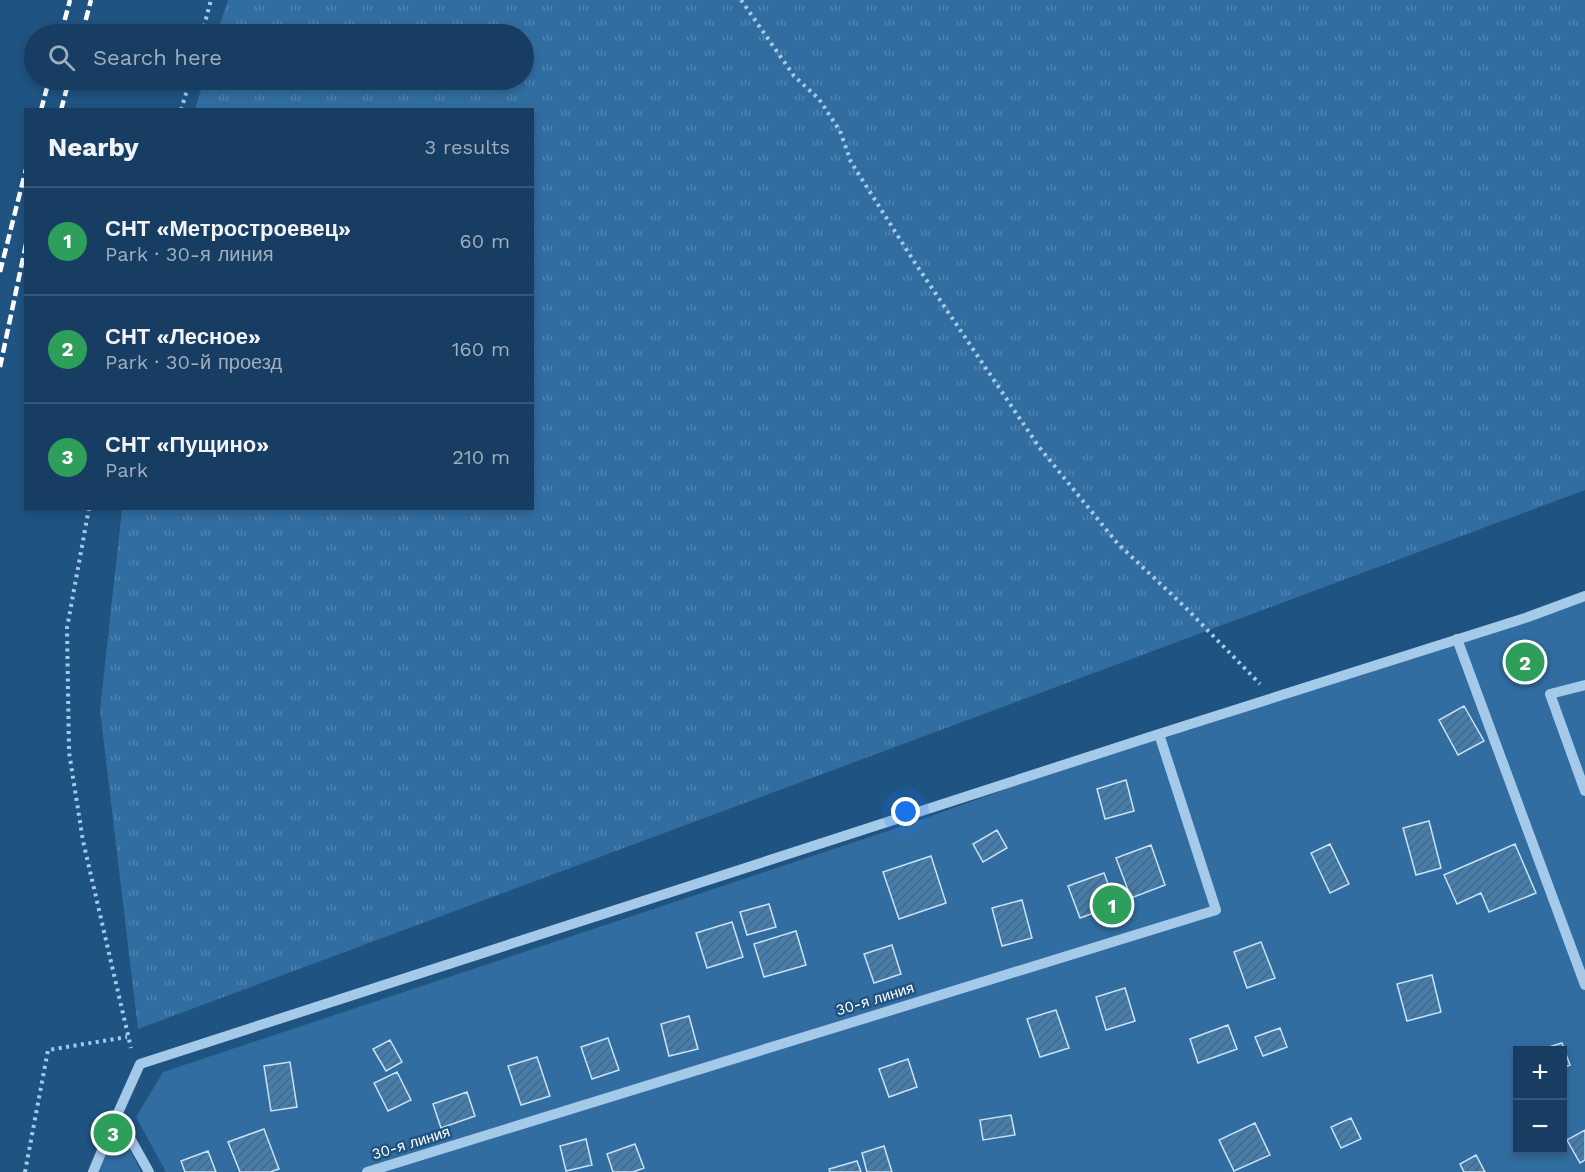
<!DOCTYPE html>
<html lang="en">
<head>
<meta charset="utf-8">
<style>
	body { margin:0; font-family:"Work Sans",sans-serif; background:#24496b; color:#f1f3f6 }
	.controls { position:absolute; right:18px; bottom:18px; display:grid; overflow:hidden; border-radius:0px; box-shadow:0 3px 9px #0003 }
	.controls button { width:54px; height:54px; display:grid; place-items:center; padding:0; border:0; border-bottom:2px solid #365777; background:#173e62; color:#f1f3f6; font:30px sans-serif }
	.you { position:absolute; left:906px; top:812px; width:21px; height:21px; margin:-15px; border:4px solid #fff; border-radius:50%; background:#1a73e8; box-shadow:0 0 0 9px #1a73e833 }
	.badge { display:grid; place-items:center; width:39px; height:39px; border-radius:50%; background:#f8c064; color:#fff; font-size:20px; font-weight:700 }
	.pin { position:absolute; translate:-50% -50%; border:3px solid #fff; box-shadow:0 2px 6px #0006 }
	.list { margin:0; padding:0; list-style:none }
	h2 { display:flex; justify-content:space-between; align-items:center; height:78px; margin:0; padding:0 24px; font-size:26px }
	h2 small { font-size:20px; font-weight:400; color:#9eaebe }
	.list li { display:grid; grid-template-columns:39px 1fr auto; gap:18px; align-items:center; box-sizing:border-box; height:108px; padding:0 24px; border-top:2px solid #365777 }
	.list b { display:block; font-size:22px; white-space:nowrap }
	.list p { margin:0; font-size:20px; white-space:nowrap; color:#9eaebe }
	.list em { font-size:20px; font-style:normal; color:#9eaebe }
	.icon { flex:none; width:33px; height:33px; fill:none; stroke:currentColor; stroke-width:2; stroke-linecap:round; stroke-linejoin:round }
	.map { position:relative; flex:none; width:1585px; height:1172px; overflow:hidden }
	.search { position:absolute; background:#173e62; box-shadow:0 3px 9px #0003; left:24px; top:24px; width:510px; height:66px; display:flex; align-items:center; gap:15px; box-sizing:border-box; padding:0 21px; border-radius:33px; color:#9eaebe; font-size:22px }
	.panel { position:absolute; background:#173e62; box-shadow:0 3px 9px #0003; left:24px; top:108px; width:510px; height:402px; border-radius:0px }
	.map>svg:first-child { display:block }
	.grass { fill:url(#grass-tufts) }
	.garden { fill:#326da1; fill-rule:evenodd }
	.building { fill:url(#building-hatch); stroke:#c9e2f7; stroke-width:1.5 }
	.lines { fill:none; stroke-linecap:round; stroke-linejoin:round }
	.path { stroke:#a5cae9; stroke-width:4; stroke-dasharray:3 4.5; stroke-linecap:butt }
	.minor { stroke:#a5cae9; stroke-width:10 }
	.rail { stroke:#fff; stroke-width:4.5; stroke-dasharray:10 4.5; stroke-linecap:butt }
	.labels { text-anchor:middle; stroke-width:5; stroke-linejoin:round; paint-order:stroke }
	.street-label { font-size:15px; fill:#fff; stroke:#1f5382 }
</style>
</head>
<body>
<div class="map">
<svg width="1585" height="1172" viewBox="0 0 1585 1172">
	<defs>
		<pattern id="grass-tufts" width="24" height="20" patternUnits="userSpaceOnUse" patternTransform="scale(1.5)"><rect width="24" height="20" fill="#326da1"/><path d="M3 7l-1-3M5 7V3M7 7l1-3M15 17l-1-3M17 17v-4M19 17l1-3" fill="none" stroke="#5183af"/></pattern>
		<pattern id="building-hatch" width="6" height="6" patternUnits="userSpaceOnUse" patternTransform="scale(1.5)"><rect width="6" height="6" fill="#477dab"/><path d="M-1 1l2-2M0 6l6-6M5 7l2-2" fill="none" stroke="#496780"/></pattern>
	</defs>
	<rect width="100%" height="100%" fill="#1f5382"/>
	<!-- grass -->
	<path class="grass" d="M228,0H1585V490L138,1029L100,710L122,509L532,508V110L195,109L204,80H524V34H217Z"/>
	<!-- garden -->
	<path class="garden" d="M1585,596V1172H166L136,1117L163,1072L909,824L1159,734ZM1518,1050H1562V1150H1518Z
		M112,1114L141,1172H89Z"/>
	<!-- building -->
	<path class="building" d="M1464,706L1484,741L1458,755L1439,720Z
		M1126,780L1134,811L1105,819L1097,789Z
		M1429,821L1441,868L1416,875L1403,828Z
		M997,830L1007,848L983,862L973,844Z
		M1330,844L1349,884L1330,893L1311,853Z
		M1515,844L1536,893L1489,912L1481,893L1457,904L1444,875Z
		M1151,845L1165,885L1131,898L1116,858Z
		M931,856L946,903L899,919L883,872Z
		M1104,873L1116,905L1080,918L1068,886Z
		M1022,900L1032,938L1002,946L992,908Z
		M769,904L776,927L747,935L740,912Z
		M732,922L743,957L707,968L696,933Z
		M796,931L806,965L764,977L754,944Z
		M1261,942L1275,978L1247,988L1234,952Z
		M892,945L901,974L874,983L864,954Z
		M1432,975L1441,1012L1407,1021L1397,984Z
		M1125,988L1135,1021L1106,1030L1096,997Z
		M1056,1010L1069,1048L1040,1057L1027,1019Z
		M689,1016L698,1049L669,1056L661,1024Z
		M1228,1025L1237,1049L1198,1063L1190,1039Z
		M1280,1028L1287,1047L1263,1056L1255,1037Z
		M608,1038L619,1070L592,1079L581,1047Z
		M390,1040L402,1062L386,1071L373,1049Z
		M1562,1043L1570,1065L1562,1068V1050H1539Z
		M537,1057L550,1096L521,1105L508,1066Z
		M908,1059L917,1087L889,1097L879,1069Z
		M290,1062L297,1107L271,1111L264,1066Z
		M397,1072L411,1100L388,1111L374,1083Z
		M467,1092L475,1116L441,1128L433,1104Z
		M1011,1115L1015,1135L983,1140L980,1120Z
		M1351,1118L1361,1139L1341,1148L1331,1127Z
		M1255,1123L1270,1155L1234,1171L1219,1140Z
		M264,1129L279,1169L270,1172H240L228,1142Z
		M1585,1130V1160L1580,1163L1567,1140Z
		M586,1139L592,1165L566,1171L560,1146Z
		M635,1144L644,1168L633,1172H613L607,1154Z
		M884,1146L892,1172H867L862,1153Z
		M208,1151L216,1172H185L181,1161Z
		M1476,1155L1485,1172H1464L1460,1164Z
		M857,1161L861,1172H830L829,1169Z"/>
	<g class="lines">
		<!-- path -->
		<path class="path" d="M741,0L794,76L819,99L840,131L851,162L915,263L1039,447L1118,544L1185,607L1260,684
			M202,34L211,0
			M181,110L190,80
			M89,508L67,628L69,752L83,841L131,1048
			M25,1172L48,1050L127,1037"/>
		<!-- minor -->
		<path class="minor" d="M1457,639L1585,985
			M1585,685L1550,694L1585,791
			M93,1172L117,1115
			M149,1172L117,1115L140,1064L1159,734L1528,617L1585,596
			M367,1172L1216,910L1159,734"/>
		<!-- rail -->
		<path class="rail" d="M61,34L70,0
			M82,34L91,0
			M41,110L49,80
			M61,110L69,80
			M0,272L26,169
			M0,367L26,244"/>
	</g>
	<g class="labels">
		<!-- street labels -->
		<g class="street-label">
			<text transform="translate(875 999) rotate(-17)" y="5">30-я линия</text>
			<text transform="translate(411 1143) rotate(-17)" y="5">30-я линия</text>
		</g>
	</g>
</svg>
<div class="controls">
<button>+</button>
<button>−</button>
</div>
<div class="you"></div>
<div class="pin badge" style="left:1112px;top:905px;background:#2e9e5b">1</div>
<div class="pin badge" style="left:1525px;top:662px;background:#2e9e5b">2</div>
<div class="pin badge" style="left:113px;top:1133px;background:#2e9e5b">3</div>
<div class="search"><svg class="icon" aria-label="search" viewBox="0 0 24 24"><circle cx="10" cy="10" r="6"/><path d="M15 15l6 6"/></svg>Search here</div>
<section class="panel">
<h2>Nearby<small>3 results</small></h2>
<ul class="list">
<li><span class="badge" style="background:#2e9e5b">1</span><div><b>СНТ «Метростроевец»</b><p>Park · 30-я линия</p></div><em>60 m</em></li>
<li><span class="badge" style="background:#2e9e5b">2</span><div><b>СНТ «Лесное»</b><p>Park · 30-й проезд</p></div><em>160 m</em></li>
<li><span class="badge" style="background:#2e9e5b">3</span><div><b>СНТ «Пущино»</b><p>Park</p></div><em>210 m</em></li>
</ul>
</section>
</div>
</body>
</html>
